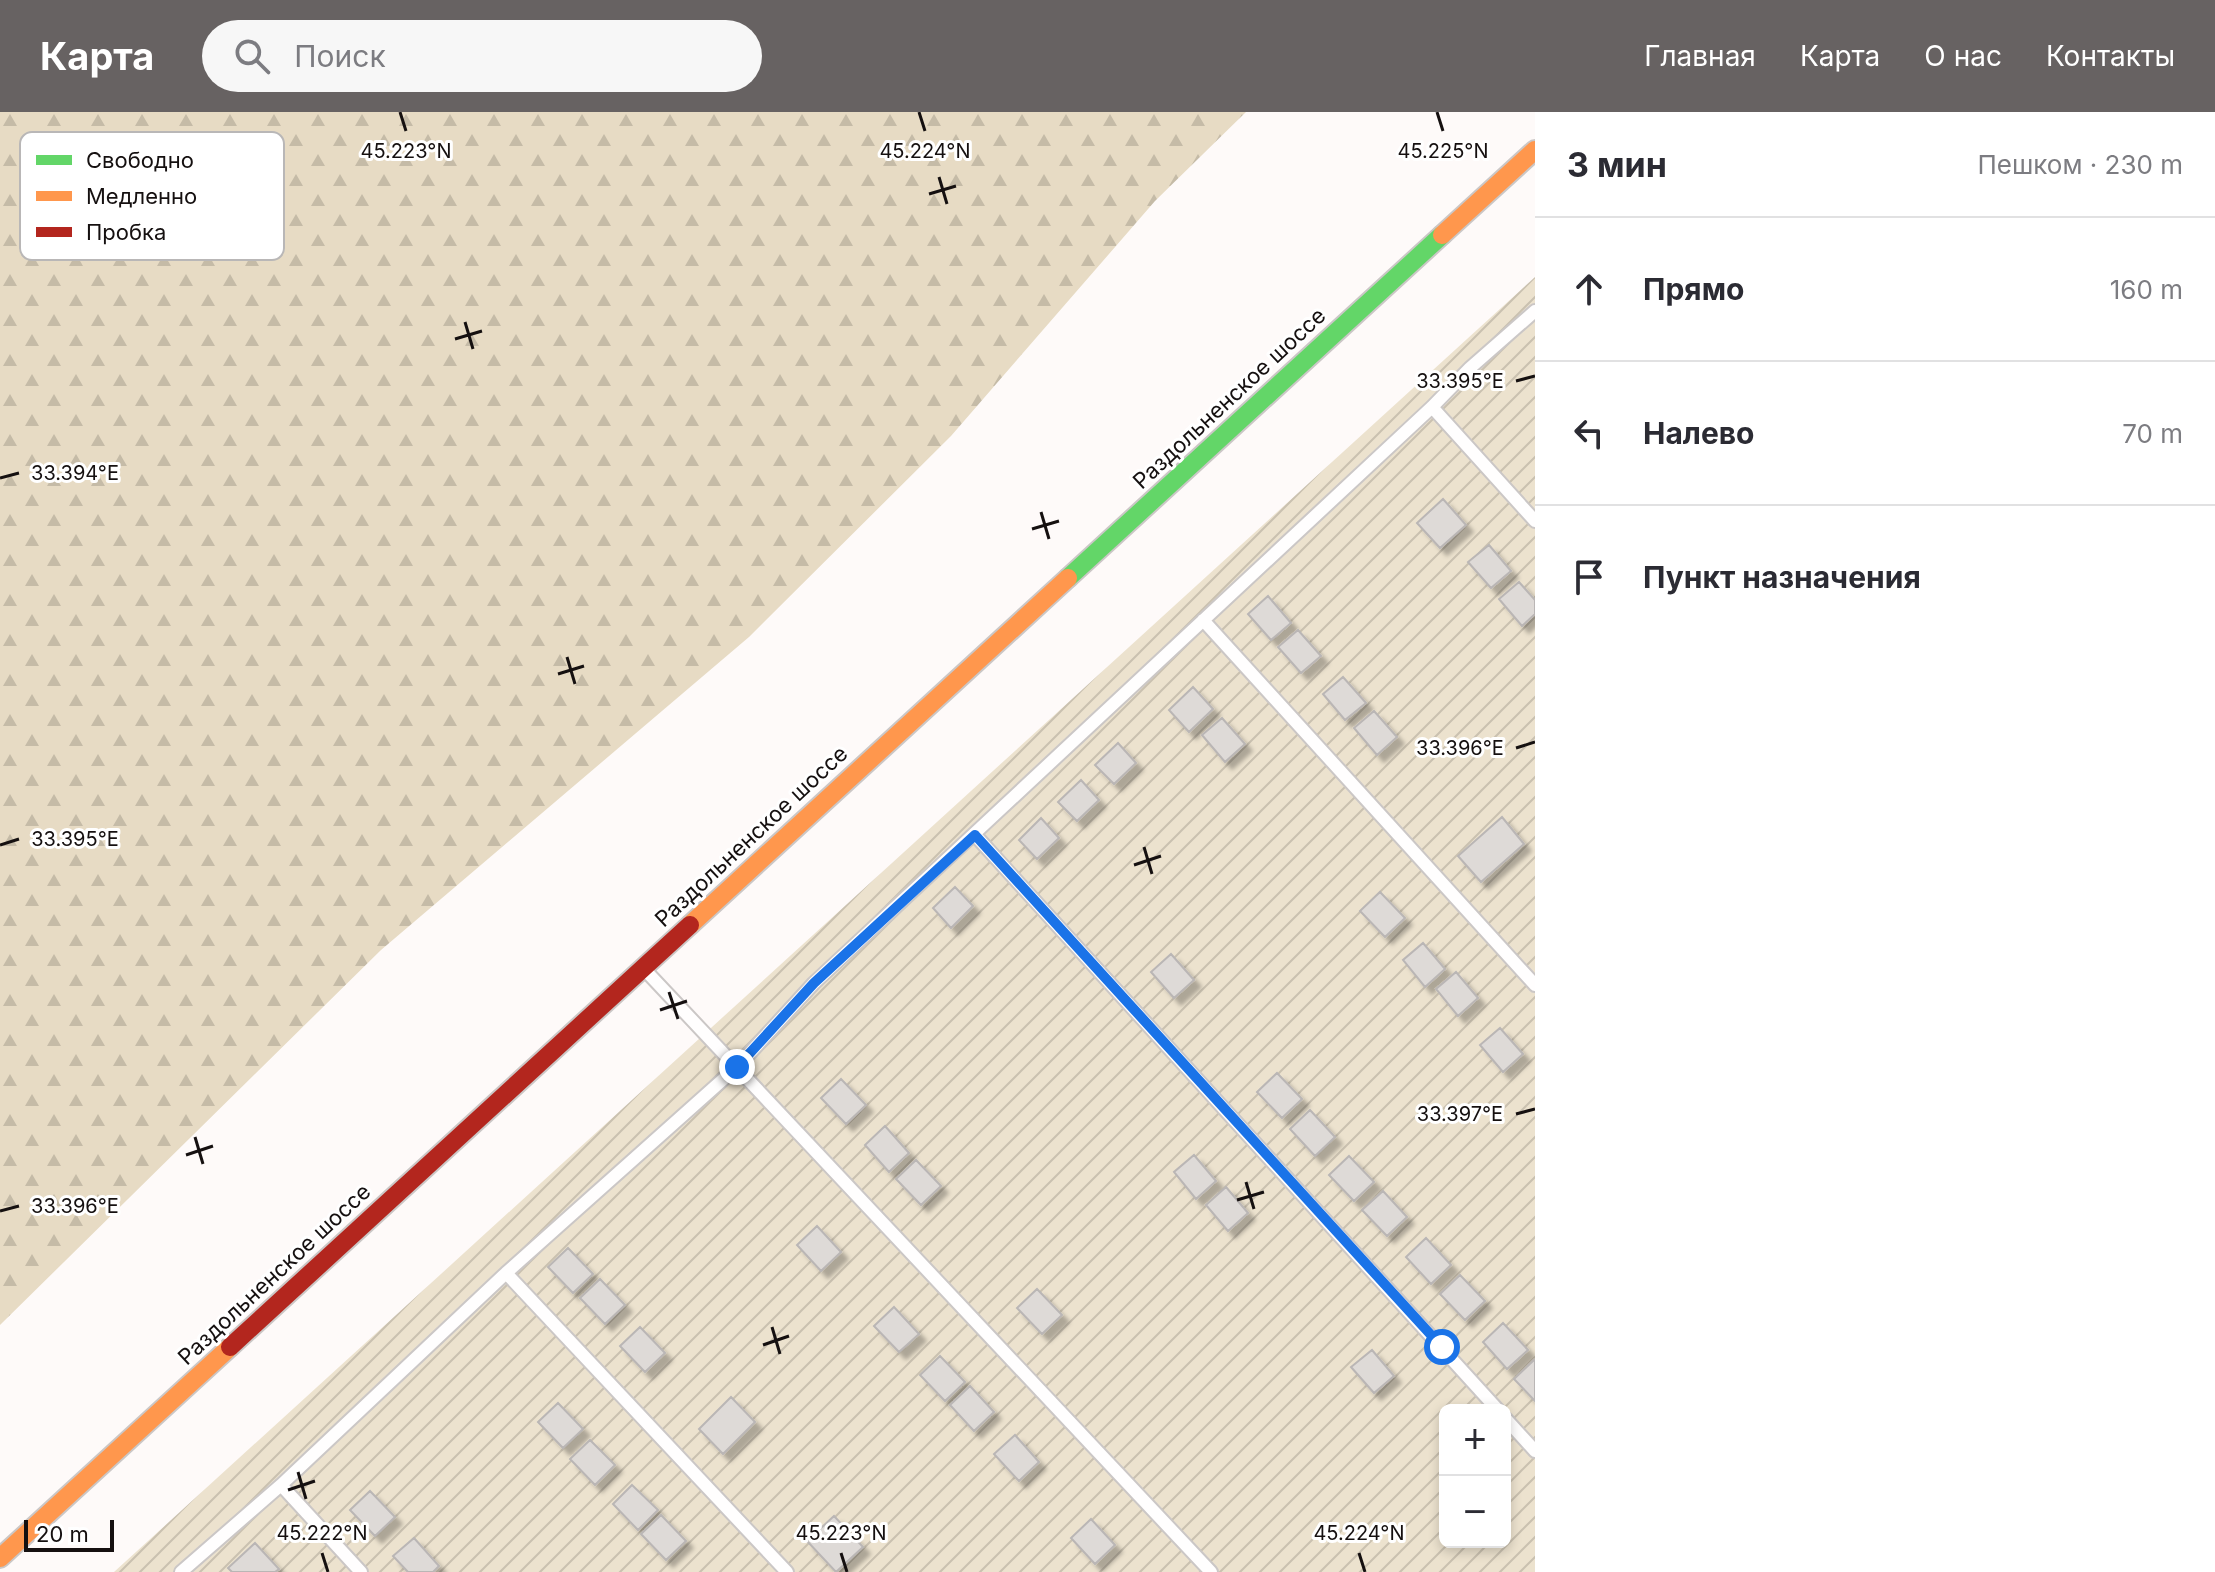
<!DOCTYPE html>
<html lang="ru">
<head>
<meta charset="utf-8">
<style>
	body { margin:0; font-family:Inter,sans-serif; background:#f7f7f7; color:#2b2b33 }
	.controls { position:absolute; right:24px; bottom:24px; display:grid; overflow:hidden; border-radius:12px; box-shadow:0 4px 12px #0003 }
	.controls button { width:72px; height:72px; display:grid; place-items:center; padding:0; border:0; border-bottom:2px solid #e1e1e2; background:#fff; color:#2b2b33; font:40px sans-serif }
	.scale { position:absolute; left:24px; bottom:20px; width:90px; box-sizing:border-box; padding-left:8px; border:4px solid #151010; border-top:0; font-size:22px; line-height:28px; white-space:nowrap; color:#151010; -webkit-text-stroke:6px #fff; paint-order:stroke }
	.stop { position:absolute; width:24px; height:24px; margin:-18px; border:6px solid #1a73e8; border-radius:50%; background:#fff }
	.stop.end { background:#1a73e8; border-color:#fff; box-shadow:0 2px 8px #0008 }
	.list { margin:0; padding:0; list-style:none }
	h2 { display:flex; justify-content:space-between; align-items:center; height:104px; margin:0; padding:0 32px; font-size:34px }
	h2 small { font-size:26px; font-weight:400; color:#7c7c81 }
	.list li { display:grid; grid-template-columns:52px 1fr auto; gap:24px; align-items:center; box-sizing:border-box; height:144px; padding:0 32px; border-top:2px solid #e1e1e2 }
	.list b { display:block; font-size:30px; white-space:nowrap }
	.list em { font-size:26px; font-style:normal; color:#7c7c81 }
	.icon { flex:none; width:44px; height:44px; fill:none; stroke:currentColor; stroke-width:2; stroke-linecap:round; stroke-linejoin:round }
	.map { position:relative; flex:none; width:1535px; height:1460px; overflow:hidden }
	header { display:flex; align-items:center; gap:48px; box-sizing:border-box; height:112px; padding:0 40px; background:#676262; color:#fff }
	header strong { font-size:38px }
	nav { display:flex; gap:44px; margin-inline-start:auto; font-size:28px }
	.search { width:560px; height:72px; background:#f7f7f7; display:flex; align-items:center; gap:20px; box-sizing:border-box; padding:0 28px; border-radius:44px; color:#7c7c81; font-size:30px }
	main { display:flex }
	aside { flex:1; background:#fff }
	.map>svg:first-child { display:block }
	.forest { fill:url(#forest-firs) }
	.garden { fill:url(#garden-furrows); fill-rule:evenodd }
	.building { fill:#dedad7; stroke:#bab6b5; stroke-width:2; filter:url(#shadow) }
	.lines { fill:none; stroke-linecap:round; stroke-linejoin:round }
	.lane-casing { stroke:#cbc7c6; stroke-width:16 }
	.fast-casing { stroke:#cbc7c6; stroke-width:22 }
	.slow-casing { stroke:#cbc7c6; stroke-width:22 }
	.jam-casing { stroke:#cbc7c6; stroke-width:22 }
	.lane { stroke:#fffefe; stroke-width:12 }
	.fast { stroke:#63d668; stroke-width:18 }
	.slow { stroke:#ff974d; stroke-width:18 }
	.jam { stroke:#b3261e; stroke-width:18 }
	.route { stroke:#1a73e8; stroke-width:10 }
	.ticks { fill:none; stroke:#151010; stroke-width:3 }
	.labels { text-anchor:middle; stroke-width:6; stroke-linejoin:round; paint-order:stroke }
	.street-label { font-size:22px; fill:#151010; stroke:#fff }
	.key { fill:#fff; stroke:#b9b7b7; stroke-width:2 }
	.key-label { font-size:22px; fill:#151010 }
	.ticks-label { font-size:20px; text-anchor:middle; fill:#151010; stroke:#fff; stroke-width:6; stroke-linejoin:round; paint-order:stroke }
</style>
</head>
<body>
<header>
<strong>Карта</strong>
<div class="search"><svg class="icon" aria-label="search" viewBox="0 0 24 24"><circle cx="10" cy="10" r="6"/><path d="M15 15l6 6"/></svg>Поиск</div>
<nav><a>Главная</a><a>Карта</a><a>О нас</a><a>Контакты</a></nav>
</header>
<main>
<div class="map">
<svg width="1535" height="1460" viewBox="0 0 1535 1460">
	<defs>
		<pattern id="forest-firs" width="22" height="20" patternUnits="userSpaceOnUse" patternTransform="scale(2)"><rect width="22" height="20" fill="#e7dbc4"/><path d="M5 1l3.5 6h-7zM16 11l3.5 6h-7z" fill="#c5bba7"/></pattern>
		<pattern id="garden-furrows" width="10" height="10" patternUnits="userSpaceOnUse" patternTransform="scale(2)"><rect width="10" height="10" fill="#ece2ce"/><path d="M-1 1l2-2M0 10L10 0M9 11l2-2" fill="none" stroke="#cac1b0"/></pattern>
		<filter id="shadow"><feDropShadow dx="7" dy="7" stdDeviation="2" flood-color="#0004"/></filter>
	</defs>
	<rect width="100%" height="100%" fill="#fefaf9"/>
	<!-- forest -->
	<path class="forest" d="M0,0H1246L1155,89L951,324L749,525L381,838L0,1213Z"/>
	<!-- garden -->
	<path class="garden" d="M1535,165V1460H114ZM1445,1298H1505V1430H1445Z"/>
	<!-- building -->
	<path class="building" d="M1443,387L1466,413L1440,436L1417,411Z
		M1489,433L1511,459L1491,476L1468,450Z
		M1519,470L1535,488V502L1522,514L1499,487Z
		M1268,484L1291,511L1271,528L1248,502Z
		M1298,518L1321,544L1301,561L1278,535Z
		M1343,565L1366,591L1345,608L1323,582Z
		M1193,575L1213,597L1189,620L1169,598Z
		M1374,599L1397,625L1377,643L1354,616Z
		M1222,606L1245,632L1225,650L1202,623Z
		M1118,631L1136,651L1114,672L1095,653Z
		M1081,668L1099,688L1077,709L1058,690Z
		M1502,705L1524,732L1481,770L1458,744Z
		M1041,706L1059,726L1037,747L1019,728Z
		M955,775L973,794L951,816L933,796Z
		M1380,780L1405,806L1385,825L1360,799Z
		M1423,831L1445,857L1425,875L1403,848Z
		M1171,842L1194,868L1174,886L1151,860Z
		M1456,860L1478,886L1458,904L1436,877Z
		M1500,916L1523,942L1503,960L1480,933Z
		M1277,961L1302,987L1282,1006L1257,980Z
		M841,967L866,993L846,1012L821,986Z
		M1310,998L1335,1025L1315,1044L1290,1017Z
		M885,1014L909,1041L889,1060L865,1033Z
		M1194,1043L1216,1069L1196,1087L1174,1060Z
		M1349,1044L1374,1070L1354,1089L1329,1063Z
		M916,1048L941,1074L921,1093L896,1067Z
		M1226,1075L1248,1101L1228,1119L1206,1093Z
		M1383,1079L1407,1105L1387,1124L1362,1098Z
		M817,1114L841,1140L821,1159L797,1133Z
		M1426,1126L1451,1153L1431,1172L1406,1145Z
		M568,1136L593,1162L573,1181L548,1155Z
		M1460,1163L1485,1189L1465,1208L1440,1182Z
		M600,1167L625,1193L605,1212L580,1186Z
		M1037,1177L1062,1203L1042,1222L1017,1196Z
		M894,1195L919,1222L899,1240L874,1214Z
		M1503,1211L1528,1238L1507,1257L1483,1230Z
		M640,1215L665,1241L645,1260L620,1234Z
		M1372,1238L1394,1264L1374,1281L1351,1255Z
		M940,1244L965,1270L945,1289L920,1263Z
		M1534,1248L1535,1249V1289L1514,1267Z
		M970,1274L994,1300L974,1319L950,1293Z
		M731,1285L755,1310L723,1342L699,1317Z
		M558,1291L583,1317L563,1336L538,1310Z
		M1015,1323L1039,1350L1019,1369L994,1342Z
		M590,1328L615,1353L595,1373L570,1347Z
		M632,1373L658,1398L638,1418L613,1392Z
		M370,1379L395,1405L375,1424L350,1398Z
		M661,1403L686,1429L666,1448L641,1422Z
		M834,1404L863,1435L836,1460L807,1429Z
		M1091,1407L1115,1433L1095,1452L1071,1426Z
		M414,1426L439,1454L433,1460H408L393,1444Z
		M255,1431L279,1457L275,1460H232L228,1456Z"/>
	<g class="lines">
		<defs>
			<path id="lane" d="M1432,295L1535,409
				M1203,508L1535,873
				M975,723L1498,1298
				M646,859L1211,1460
				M506,1161L787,1460
				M1505,1306L1535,1339
				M281,1373L361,1460
				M181,1460L281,1373L506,1161L737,955L814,871L1432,295L1470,256L1535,199"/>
			<path id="fast" d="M1068,466L1442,123"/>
			<path id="slow" d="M1442,123L1535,38
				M690,813L1068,466
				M0,1446L230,1235"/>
			<path id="jam" d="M230,1235L690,813"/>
		</defs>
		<!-- lane casing -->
		<use href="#lane" class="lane-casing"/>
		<!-- fast casing -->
		<use href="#fast" class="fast-casing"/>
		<!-- slow casing -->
		<use href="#slow" class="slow-casing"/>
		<!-- jam casing -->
		<use href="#jam" class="jam-casing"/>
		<!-- lane -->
		<use href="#lane" class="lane"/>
		<!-- fast -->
		<use href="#fast" class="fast"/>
		<!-- slow -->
		<use href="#slow" class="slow"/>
		<!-- jam -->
		<use href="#jam" class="jam"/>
	</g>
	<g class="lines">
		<!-- route -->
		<path class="route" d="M737,955L814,871L975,723L1442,1235"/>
	</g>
	<!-- ticks -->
	<path class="ticks" d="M400,0L406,19M919,0L925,19M1437,0L1443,19M939,65L947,92M929,82L956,74M465,210L473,237M455,227L482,219M1516,269L1535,264M0,366L19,361M1041,400L1049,427M1032,417L1059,409M567,545L575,572M558,562L584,554M1516,636L1535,630M0,733L19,727M1144,735L1152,762M1134,753L1161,744M669,880L678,907M660,898L687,889M1516,1002L1535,997M195,1025L203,1052M186,1043L213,1034M1246,1070L1254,1097M1237,1088L1264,1080M0,1099L19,1094M772,1215L780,1242M763,1233L789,1224M298,1360L306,1387M288,1378L315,1369M322,1441L328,1460M841,1441L847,1460M1359,1441L1365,1460"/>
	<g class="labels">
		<!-- street labels -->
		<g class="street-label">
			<text transform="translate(1229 286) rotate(-43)" y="8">Раздольненское шоссе</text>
			<text transform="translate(751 724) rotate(-43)" y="8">Раздольненское шоссе</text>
			<text transform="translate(274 1162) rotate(-43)" y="8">Раздольненское шоссе</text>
		</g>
	</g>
	<!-- legend -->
	<rect x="20" y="20" width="264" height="128" rx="12" class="key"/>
	<rect x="36" y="43" width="36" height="10" fill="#63d668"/>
	<rect x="36" y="79" width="36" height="10" fill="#ff974d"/>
	<rect x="36" y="115" width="36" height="10" fill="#b3261e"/>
	<g class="key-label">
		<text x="86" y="56">Свободно</text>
		<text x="86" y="92">Медленно</text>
		<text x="86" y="128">Пробка</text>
	</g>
	<g class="ticks-label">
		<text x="406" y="46">45.223°N</text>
		<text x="925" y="46">45.224°N</text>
		<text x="1443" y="46">45.225°N</text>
		<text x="1460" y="276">33.395°E</text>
		<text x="75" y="368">33.394°E</text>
		<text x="1460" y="643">33.396°E</text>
		<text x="75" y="734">33.395°E</text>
		<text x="1460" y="1009">33.397°E</text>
		<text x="75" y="1101">33.396°E</text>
		<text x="322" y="1428">45.222°N</text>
		<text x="841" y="1428">45.223°N</text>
		<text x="1359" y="1428">45.224°N</text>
	</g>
</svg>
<div class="controls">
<button>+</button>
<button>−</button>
</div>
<div class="scale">20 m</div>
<div class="stop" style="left:1442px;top:1235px"></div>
<div class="stop end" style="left:737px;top:955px"></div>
</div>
<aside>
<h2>3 мин<small>Пешком · 230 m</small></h2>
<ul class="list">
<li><svg class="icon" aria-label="ahead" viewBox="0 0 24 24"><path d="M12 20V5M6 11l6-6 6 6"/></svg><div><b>Прямо</b></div><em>160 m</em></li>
<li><svg class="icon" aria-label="left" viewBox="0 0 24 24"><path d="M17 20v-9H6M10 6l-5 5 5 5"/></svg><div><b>Налево</b></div><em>70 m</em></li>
<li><svg class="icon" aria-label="arrive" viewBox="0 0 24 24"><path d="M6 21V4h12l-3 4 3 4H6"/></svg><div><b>Пункт назначения</b></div></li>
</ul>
</aside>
</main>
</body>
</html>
